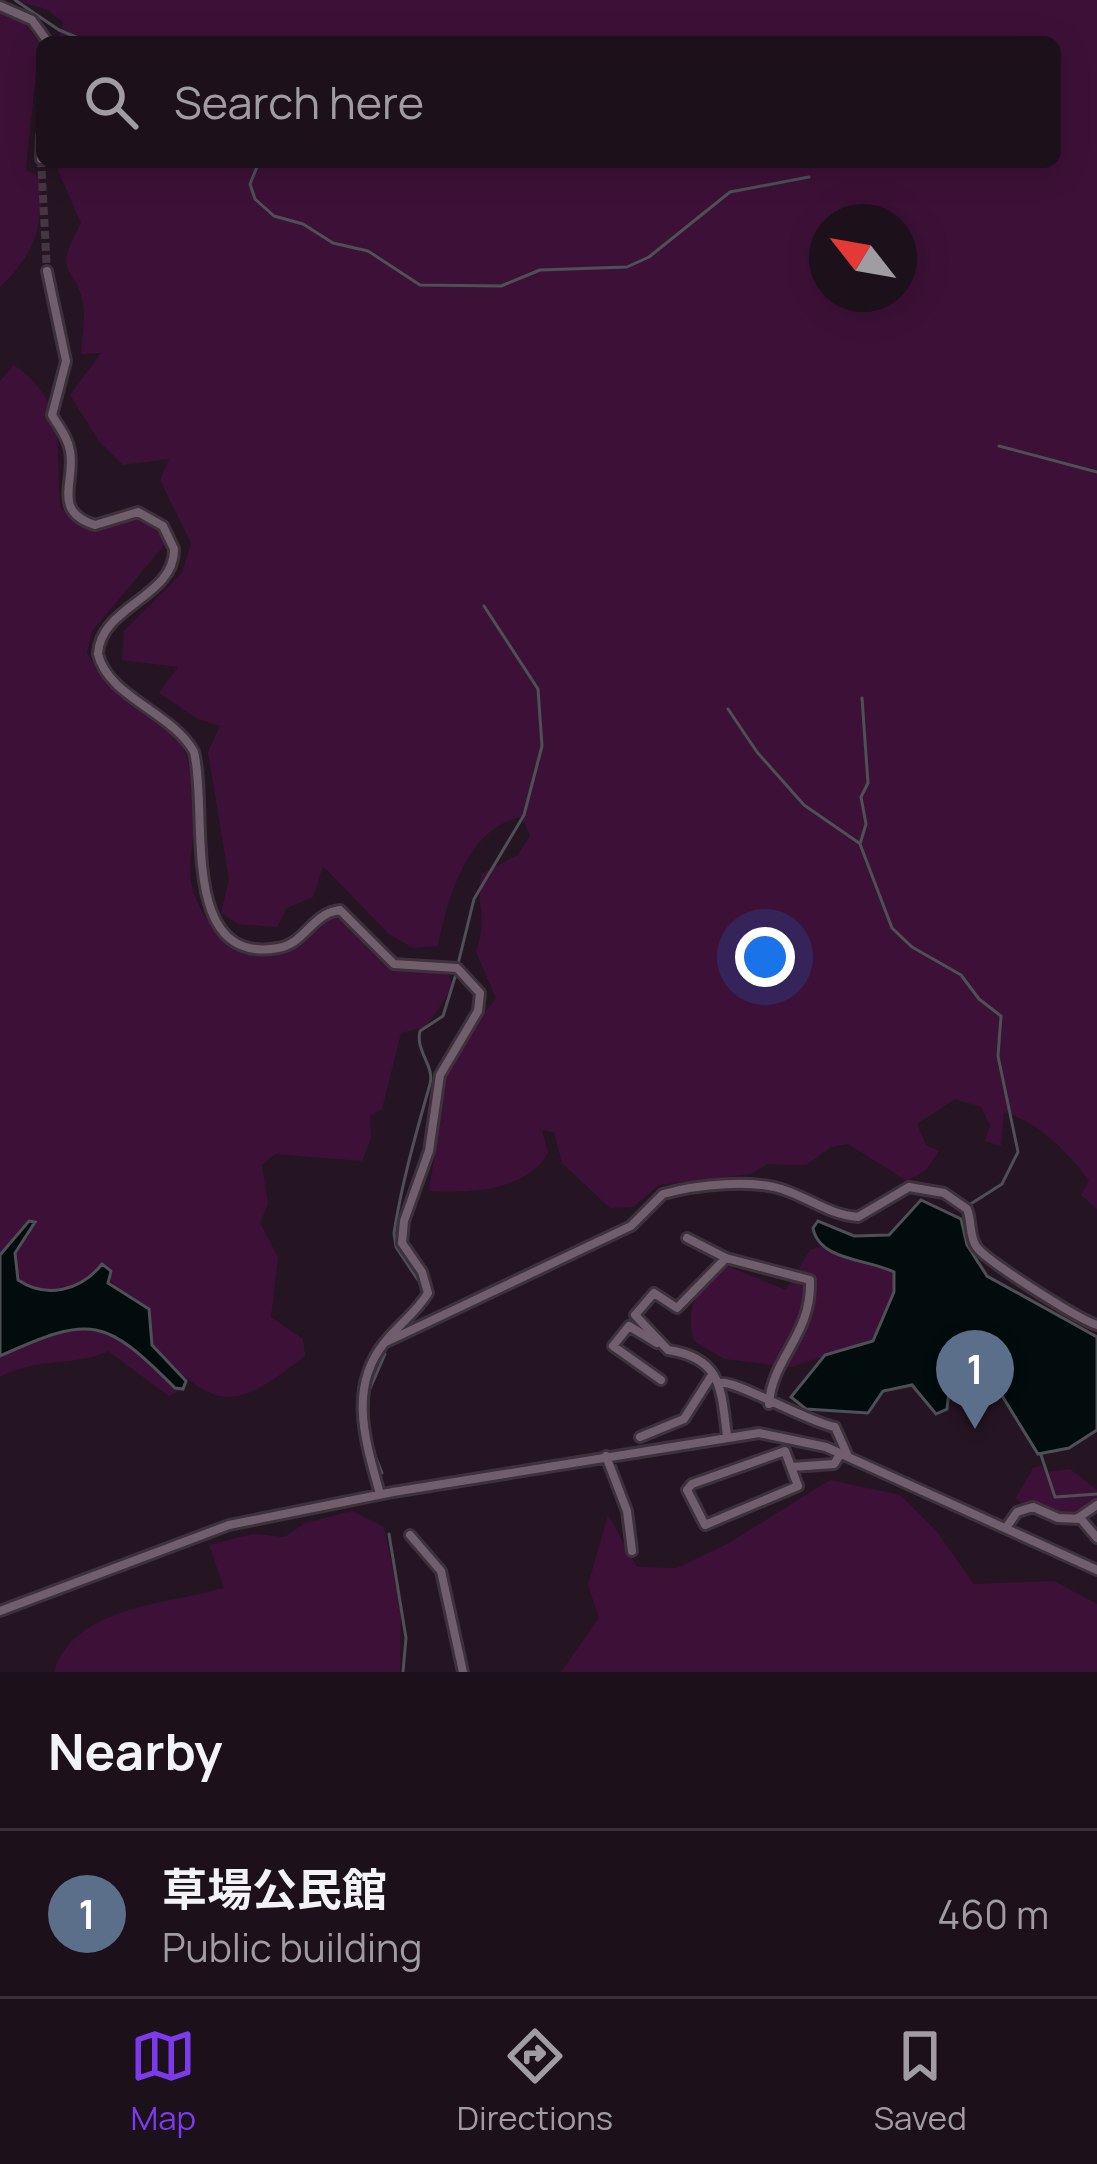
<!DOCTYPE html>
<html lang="en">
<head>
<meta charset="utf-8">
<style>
	body { margin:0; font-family:Manrope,"Noto Sans JP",sans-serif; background:#291e27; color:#f1f3f6 }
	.compass { position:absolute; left:809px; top:204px; width:108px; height:108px; border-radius:50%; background:#1c101a; box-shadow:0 6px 30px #0003; rotate:301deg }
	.you { position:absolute; left:765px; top:957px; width:42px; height:42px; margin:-30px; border:9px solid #fff; border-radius:50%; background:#1a73e8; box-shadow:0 0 0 18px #1a73e833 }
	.badge { display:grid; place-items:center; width:78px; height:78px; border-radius:50%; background:#7c3aed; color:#fff; font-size:39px; font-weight:700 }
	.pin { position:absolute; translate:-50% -99px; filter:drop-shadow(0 3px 6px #0008) }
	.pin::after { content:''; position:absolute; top:63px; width:42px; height:36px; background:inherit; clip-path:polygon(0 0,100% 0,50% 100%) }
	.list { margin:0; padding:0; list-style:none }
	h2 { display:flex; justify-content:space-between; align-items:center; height:156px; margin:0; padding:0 48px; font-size:51px }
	h2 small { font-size:39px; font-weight:400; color:#a09da2 }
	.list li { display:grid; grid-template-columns:78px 1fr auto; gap:36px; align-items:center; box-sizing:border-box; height:168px; padding:0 48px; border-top:3px solid #3a3039 }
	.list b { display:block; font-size:45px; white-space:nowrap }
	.list p { margin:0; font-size:39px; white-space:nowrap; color:#a09da2 }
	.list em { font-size:39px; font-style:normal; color:#a09da2 }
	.icon { flex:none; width:66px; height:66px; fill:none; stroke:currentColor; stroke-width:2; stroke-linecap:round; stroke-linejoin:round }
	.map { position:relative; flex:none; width:1097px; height:1672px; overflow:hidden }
	.search { position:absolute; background:#1c101a; box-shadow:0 6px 30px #0003; left:36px; right:36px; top:36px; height:132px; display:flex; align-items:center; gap:30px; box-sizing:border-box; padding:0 42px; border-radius:18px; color:#a09da2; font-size:45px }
	.sheet { height:324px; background:#1c101a }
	nav { display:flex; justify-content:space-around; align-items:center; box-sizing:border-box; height:168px; border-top:3px solid #3a3039; background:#1c101a; font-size:33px; color:#a09da2 }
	nav a { display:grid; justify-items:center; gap:6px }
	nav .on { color:#7c3aed }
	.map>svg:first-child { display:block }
	.green { fill:#3d1137; fill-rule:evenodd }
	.water { fill:#020c0d; stroke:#4d5054; stroke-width:3 }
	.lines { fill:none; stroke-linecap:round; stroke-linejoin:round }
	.stream { stroke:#4d5054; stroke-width:3 }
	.minor-tunnel { stroke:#453642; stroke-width:8; stroke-dasharray:8 4; stroke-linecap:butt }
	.minor-casing { stroke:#3d313a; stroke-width:14 }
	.minor { stroke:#715e6d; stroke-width:8 }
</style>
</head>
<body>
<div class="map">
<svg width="1097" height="1672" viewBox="0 0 1097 1672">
	<rect width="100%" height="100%" fill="#251522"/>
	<!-- green -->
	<path class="green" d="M13,0H1097V1209L1081,1195L1089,1180C1065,1150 1041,1124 1004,1112L1001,1146L985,1141L990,1125L981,1107L955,1099L917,1124L926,1145L939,1151L926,1170L907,1181L848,1144L831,1147L806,1165L768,1164L751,1174L659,1185L633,1207L610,1208L562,1163L554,1132L542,1130L548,1153C527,1191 470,1193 429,1191L450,1058L496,998L476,952C489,911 475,909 481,874L518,855L530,835L521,817C467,828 448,897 438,946L413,948L389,934L323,866L313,897L287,908L277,927L238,924L221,913L229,880L208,752L220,726L196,718L159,693L178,667L122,660L124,631L182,573L191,543L160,480L169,459L123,465L99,441L70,395L101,353L81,354C82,338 86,319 83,304C77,263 50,280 81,223L58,171L59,162H1055V42H58L63,22L46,9ZM827,222H899V294H827Z
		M0,2L11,4L39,43L26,170L40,178C43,227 36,252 0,287Z
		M14,365C72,406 53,449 61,509L90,525L138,512L157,524L167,542L92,631L87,653L100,675L179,733C187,756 194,782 195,807C196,831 188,857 191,882C196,913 226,951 258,951C307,950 309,914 349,912L401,965H446L453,987L426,1027L401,1033L382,1109L370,1116L371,1138L362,1161L275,1154L262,1165L268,1204L260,1223L278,1257L271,1317L303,1339L305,1356C234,1412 216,1412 152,1345L149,1309L118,1293L103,1265C80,1290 47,1300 17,1280L15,1253L34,1221L0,1255V381Z
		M823,1246L895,1272L894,1292L873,1340L792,1367L724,1359L694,1341C684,1307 698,1286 725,1265L786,1290L810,1250Z
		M67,1330L115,1332L174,1388L183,1389L169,1396L108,1351C74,1367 35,1357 0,1377V1356Z
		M1040,1466L1048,1472L1070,1469L1097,1490V1501C1064,1516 1043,1526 1016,1498L1033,1468Z
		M830,1480L900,1495L937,1532L974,1584L1054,1581L1097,1604V1672H561L599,1618L588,1585L608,1515L637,1567L677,1568L729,1543Z
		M352,1511L384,1527L401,1611L400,1672H54C75,1606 164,1605 224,1588L209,1545L253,1534L284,1537L306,1523Z"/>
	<!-- water -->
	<path class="water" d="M921,1200L961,1219L967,1245L987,1276L1097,1337V1430L1069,1448L1038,1454L988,1373L970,1363L951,1372L947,1409L936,1414L912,1385L883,1391L868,1413L806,1409L791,1397L825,1355L873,1341L894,1292V1272C869,1259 819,1261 813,1228L818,1221L854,1236L889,1235Z
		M29,1221L35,1222L15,1253L18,1280C46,1299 81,1291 102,1264L111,1271L108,1283L149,1309L152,1345L186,1381L183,1389L175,1388C105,1318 92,1314 0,1356V1255Z"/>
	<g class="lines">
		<!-- stream -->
		<path class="stream" d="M15,0L59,30L88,42
			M259,162L250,184L255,199L274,216L303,224L333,243L368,251L420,285L501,286L540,270L627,267L649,257L730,192L809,177
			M999,446L1097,472
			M862,698L868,783L861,797L866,824L860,844L892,928L912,947L961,975L979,999L1001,1016L998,1056L1018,1152L1002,1184L969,1205
			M728,709L757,752L804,805L859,843
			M458,964L474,899L524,815L542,746L538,689L484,606
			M418,1280L396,1247L394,1233C402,1181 416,1134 430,1084C435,1066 415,1051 420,1031L443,1016L456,974
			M393,1327L410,1311
			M367,1421L369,1391L385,1354
			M372,1448L382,1473
			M1041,1455L1055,1497L1097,1494
			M389,1534L406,1638L403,1672"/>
		<!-- minor-tunnel -->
		<path class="minor-tunnel" d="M41,159L47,271"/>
		<defs>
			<path id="minor" d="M0,6L32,20L48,42
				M41,159L42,136
				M47,271L66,361L52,415C58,426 68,437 70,451C76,482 51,511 95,525L138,512L163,526L174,549C175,597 100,606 98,654C108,697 172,712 194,752C209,812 177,966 278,948C305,944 312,913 340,910L394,964L457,968L480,993L478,1011L440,1075L429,1151L404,1221L402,1243L422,1272L428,1293C416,1313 399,1324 385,1342C347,1388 366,1443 380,1494
				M687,1238L726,1258L810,1280C812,1336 772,1357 769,1404
				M726,1258L677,1308L654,1293L635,1315L668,1350C722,1358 721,1389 727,1436
				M384,1343L631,1226L663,1194C696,1185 754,1178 787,1191C812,1200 831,1215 858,1217L909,1187L944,1193L967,1209C972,1221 969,1235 976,1246C983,1259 1080,1320 1097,1325
				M657,1343L629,1326L613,1346L661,1380
				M720,1383C736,1380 805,1421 835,1427L847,1454
				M640,1437L684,1419L712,1375
				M785,1451L798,1486L705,1525L687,1490L692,1484Z
				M606,1456L627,1511L632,1551
				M791,1467L834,1464L841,1453
				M1078,1518L1097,1505
				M1006,1528L1017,1512L1033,1507L1058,1518L1081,1519L1097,1538
				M410,1535L441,1571L463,1672
				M0,1611L229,1525L393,1492L759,1433L826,1447L1097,1570"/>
		</defs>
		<!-- minor casing -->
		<use href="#minor" class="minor-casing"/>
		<!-- minor -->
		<use href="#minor" class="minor"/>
	</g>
</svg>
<svg class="compass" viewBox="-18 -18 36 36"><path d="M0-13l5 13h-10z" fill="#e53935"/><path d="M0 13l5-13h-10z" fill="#a09da2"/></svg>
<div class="you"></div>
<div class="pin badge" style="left:975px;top:1429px;background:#5c6f8a">1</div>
<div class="search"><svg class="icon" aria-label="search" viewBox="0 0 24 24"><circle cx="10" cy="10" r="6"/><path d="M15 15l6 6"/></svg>Search here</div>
</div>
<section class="sheet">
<h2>Nearby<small></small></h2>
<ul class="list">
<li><span class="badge" style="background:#5c6f8a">1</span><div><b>草場公民館</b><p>Public building</p></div><em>460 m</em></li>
</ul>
</section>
<nav>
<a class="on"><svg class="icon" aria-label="map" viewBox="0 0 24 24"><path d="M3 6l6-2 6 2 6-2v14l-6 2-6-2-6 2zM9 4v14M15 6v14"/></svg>Map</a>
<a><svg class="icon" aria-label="directions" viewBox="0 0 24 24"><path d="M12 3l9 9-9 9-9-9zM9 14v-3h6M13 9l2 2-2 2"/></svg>Directions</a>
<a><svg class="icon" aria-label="saved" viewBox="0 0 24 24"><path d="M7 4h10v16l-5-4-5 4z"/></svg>Saved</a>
</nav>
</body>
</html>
